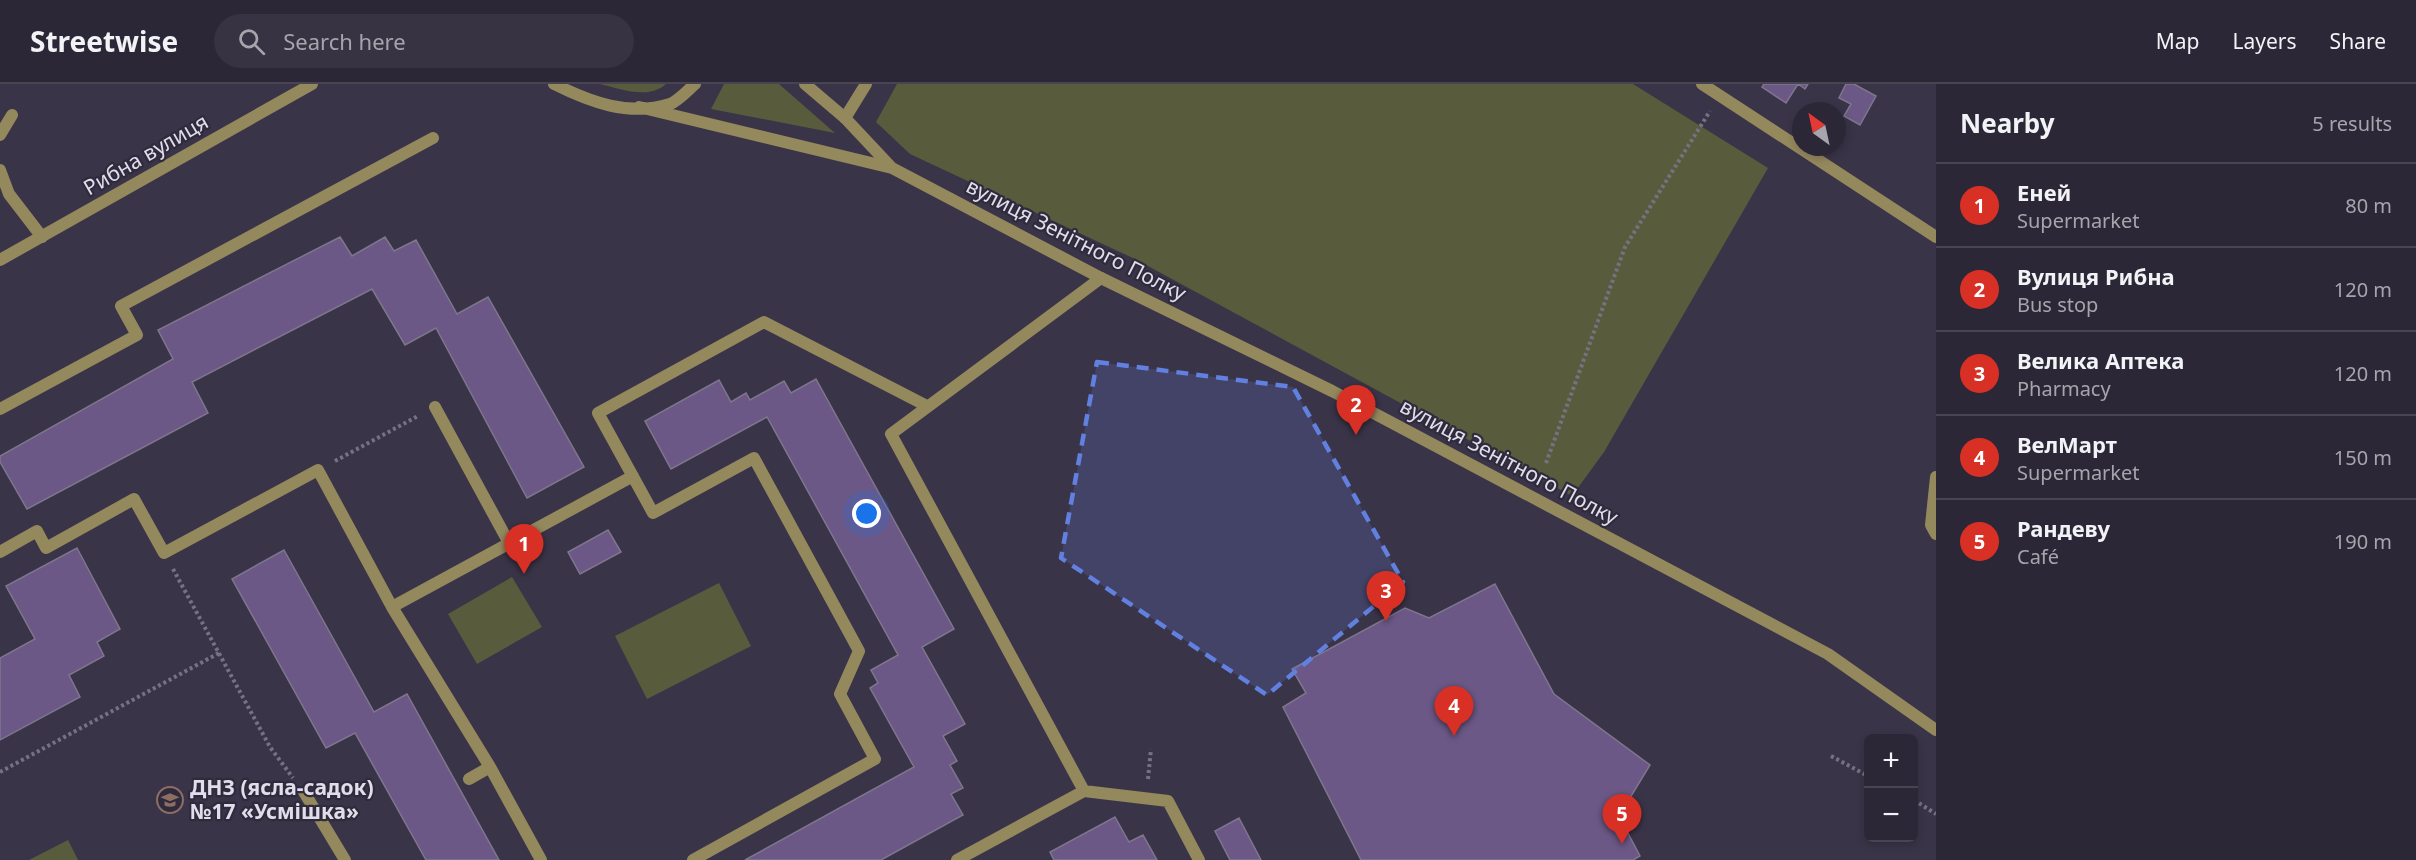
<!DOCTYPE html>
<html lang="en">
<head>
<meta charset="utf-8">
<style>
	body { margin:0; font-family:"Noto Sans",sans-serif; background:#383342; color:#f1f3f6 }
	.controls { position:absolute; right:18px; bottom:18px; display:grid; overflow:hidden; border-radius:9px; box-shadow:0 3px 9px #0003 }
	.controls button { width:54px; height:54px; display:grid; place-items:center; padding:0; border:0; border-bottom:2px solid #484451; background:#2c2736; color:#f1f3f6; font:30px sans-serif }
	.compass { position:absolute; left:1792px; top:18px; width:54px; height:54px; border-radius:50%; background:#2c2736; box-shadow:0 3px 9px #0003; rotate:327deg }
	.you { position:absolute; left:867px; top:430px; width:21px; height:21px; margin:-15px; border:4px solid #fff; border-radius:50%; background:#1a73e8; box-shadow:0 0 0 9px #1a73e833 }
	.badge { display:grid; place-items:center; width:39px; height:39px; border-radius:50%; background:#d93025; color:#fff; font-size:20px; font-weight:700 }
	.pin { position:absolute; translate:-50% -50px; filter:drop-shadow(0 2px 3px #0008) }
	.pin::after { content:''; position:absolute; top:32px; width:21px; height:18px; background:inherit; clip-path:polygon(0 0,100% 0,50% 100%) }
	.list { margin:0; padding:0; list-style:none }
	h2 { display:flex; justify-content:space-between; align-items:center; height:78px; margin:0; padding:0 24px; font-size:26px }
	h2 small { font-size:20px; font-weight:400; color:#a6a5ad }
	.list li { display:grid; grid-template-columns:39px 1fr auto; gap:18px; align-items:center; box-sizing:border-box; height:84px; padding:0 24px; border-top:2px solid #484451 }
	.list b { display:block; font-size:22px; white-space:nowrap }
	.list p { margin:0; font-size:20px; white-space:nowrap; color:#a6a5ad }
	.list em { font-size:20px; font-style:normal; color:#a6a5ad }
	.icon { flex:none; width:33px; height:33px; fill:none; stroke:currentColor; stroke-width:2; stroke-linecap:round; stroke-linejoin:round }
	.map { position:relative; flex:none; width:1936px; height:776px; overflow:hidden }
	header { display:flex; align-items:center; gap:36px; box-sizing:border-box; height:84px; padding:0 30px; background:#2c2736; border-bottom:2px solid #484451 }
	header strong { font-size:28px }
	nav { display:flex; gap:33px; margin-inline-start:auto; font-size:21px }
	.search { width:420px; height:54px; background:#383342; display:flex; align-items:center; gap:15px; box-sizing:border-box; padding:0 21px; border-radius:33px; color:#a6a5ad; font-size:22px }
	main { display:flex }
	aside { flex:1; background:#2c2736 }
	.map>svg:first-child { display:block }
	.green { fill:#585c3d }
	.building { fill:#6b5886; stroke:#7f768d; stroke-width:1.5 }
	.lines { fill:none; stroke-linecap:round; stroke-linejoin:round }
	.path { stroke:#777283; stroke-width:4; stroke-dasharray:3 3; stroke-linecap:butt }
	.service { stroke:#94885d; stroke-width:12 }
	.pedestrian { stroke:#94885d; stroke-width:12 }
	.minor { stroke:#94885d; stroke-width:12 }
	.tertiary { stroke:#94885d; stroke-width:12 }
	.marked { fill:#6280df; fill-opacity:0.2; stroke:#6280df; stroke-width:4.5; stroke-dasharray:12 8; stroke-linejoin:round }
	.labels { text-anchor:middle; stroke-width:4.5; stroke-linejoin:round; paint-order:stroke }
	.street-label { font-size:21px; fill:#e1deeb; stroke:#302a3d }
	.poi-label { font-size:21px; font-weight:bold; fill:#e1deeb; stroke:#302a3d; text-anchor:start }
</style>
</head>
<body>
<header>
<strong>Streetwise</strong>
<div class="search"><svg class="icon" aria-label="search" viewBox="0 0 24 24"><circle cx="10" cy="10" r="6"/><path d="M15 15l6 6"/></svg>Search here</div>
<nav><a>Map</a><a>Layers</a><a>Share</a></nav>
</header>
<main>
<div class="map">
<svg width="1936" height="776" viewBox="0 0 1936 776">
	<rect width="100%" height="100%" fill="#3a3448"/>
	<!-- green -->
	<path class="green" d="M600,0H666C648,16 621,5 600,0Z
		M724,0H779L835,49L711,25Z
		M897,0H1633L1768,84L1604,368L1572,412L1135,175L910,70L876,38Z
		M512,493L542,543L477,580L448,530Z
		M719,499L751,562L647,615L615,552Z
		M68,756L78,776H29Z"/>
	<!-- building -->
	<path class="building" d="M1764,0H1808L1805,5L1798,0L1786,19L1762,3Z
		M1846,0H1854L1876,12L1860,41L1844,32L1851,20L1839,14Z
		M340,153L352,172L385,153L394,167L416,156L457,230L488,213L584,383L527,414L436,244L405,261L372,205L192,298L208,329L27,425L0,378V372L173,275L158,246Z
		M816,295L954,545L922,563L965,640L943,652L957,677L950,681L963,704L951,710L963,731L881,776H745L914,683L870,604L878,599L871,586L898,571L767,333L671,385L645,337L719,296L731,318L746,309L750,316L784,297L791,309Z
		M608,446L621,468L580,490L568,468Z
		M77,464L120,545L97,558L104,572L69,591L80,613L0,656V574L35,555L6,502Z
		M284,466L374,628L407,610L499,776H426L355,649L326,664L232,495Z
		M1495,500L1554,610L1650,681L1619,732L1640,772L1633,776H1361L1283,623L1306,609L1292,585L1405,524L1429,534Z
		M1115,733L1129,758L1143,751L1157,776H1054L1050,768Z
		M1239,734L1261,776H1230L1215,747Z"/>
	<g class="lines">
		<!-- path -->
		<path class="path" d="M335,377L418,332
			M1546,379L1625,163L1710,27
			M173,485L270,663L293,694
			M1831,672L1868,692
			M0,688L219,569
			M1148,695L1151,665
			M1914,716L1936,730"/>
		<!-- service -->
		<path class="service" d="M845,34L866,0
			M0,51L12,31
			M0,86L9,110L42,153
			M435,323L509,459
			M0,325L137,251L121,222L433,54
			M0,468L37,447L46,464L134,415L164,469L318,386L392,523
			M469,695L490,683
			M1084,707L1168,717L1199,776
			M541,776L490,683L392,523L633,392
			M693,776L875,675L840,610L859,567L754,374L653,429L598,329L764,238L927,322
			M957,776L1084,707L891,350L1101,194"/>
		<!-- pedestrian -->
		<path class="pedestrian" d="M304,708L345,776"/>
		<!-- minor -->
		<path class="minor" d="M1702,0L1936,153
			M1936,393L1931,441L1936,450"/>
		<!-- tertiary -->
		<path class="tertiary" d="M554,0C590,18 629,33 670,20C678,17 688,6 695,0
			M805,0L845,34L891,83
			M639,23L892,84L1101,194L1332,307L1828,570L1936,646
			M0,176L312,0"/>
	</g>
	<!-- marked area -->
	<path class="marked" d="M1097,278L1293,303L1403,498L1267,611L1061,474Z"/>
	<!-- icons -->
	<defs>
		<symbol id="school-ring" viewBox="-11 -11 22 22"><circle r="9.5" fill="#302a3d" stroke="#8d6e63" stroke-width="1.5"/><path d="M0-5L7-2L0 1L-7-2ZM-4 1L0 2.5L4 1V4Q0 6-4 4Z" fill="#8d6e63"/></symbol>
	</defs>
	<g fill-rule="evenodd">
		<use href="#school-ring" x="155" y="701" width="30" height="30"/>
	</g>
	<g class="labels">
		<!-- street labels -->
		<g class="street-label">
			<text transform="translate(146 71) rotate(-30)" y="7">Рибна вулиця</text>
			<text transform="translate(1076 156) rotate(27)" y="7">вулиця Зенітного Полку</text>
			<text transform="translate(1509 378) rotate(28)" y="7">вулиця Зенітного Полку</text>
		</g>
		<!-- poi labels -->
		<g class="poi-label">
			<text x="190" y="711">ДНЗ (ясла-садок)<tspan x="190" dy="24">№17 «Усмішка»</tspan></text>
		</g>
	</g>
</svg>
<div class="controls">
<button>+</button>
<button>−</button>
</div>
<svg class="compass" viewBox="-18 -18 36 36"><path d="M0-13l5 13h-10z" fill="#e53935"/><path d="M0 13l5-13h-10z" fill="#a6a5ad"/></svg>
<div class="you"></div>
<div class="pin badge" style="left:524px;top:490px">1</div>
<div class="pin badge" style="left:1356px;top:351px">2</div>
<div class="pin badge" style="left:1386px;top:537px">3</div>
<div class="pin badge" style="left:1454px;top:652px">4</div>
<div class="pin badge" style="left:1622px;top:760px">5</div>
</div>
<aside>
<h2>Nearby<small>5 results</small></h2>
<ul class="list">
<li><span class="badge">1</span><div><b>Еней</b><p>Supermarket</p></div><em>80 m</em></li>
<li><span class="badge">2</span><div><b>Вулиця Рибна</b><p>Bus stop</p></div><em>120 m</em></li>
<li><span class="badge">3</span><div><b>Велика Аптека</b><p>Pharmacy</p></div><em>120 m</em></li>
<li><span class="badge">4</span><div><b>ВелМарт</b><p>Supermarket</p></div><em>150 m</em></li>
<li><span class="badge">5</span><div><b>Рандеву</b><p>Café</p></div><em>190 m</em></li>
</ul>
</aside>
</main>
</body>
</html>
